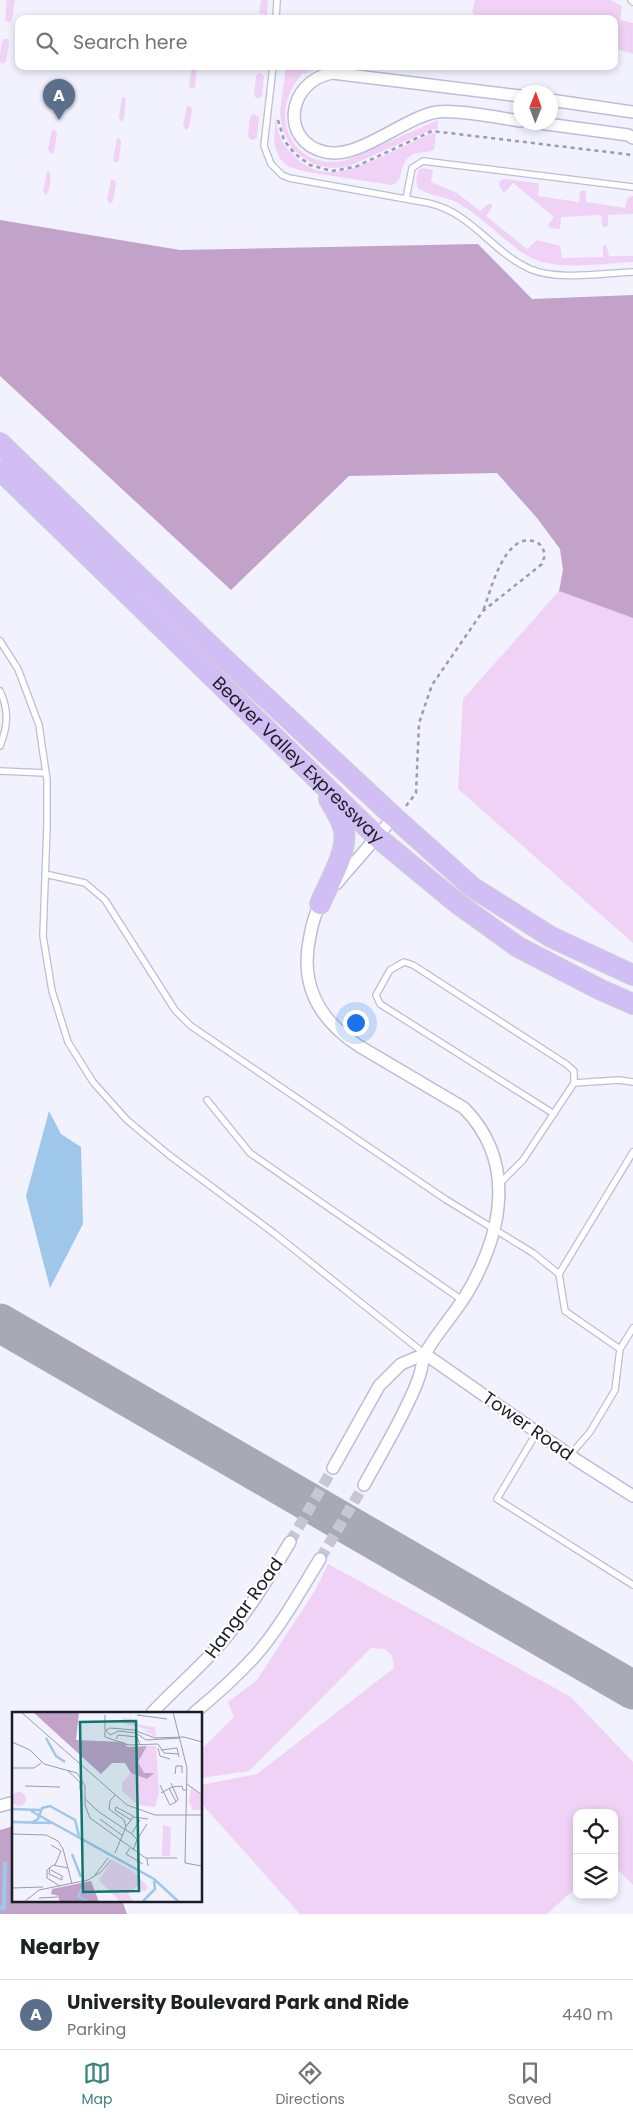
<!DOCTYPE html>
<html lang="en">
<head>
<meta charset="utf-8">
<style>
	body { margin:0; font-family:Poppins,sans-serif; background:#f2f2f2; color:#202124 }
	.controls { position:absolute; right:15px; bottom:15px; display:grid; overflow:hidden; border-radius:10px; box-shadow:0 2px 8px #0003 }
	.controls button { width:45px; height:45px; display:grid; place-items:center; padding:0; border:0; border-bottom:1px solid #e0e0e0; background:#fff; color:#202124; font:25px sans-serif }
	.compass { position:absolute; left:513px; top:85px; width:45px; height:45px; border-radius:50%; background:#fff; box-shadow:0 2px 8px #0003; rotate:1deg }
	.you { position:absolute; left:355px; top:1022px; width:18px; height:18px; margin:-12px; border:4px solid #fff; border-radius:50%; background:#1a73e8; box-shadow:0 0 0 8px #1a73e833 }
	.badge { display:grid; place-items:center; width:32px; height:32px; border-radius:50%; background:#3d847e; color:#fff; font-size:16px; font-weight:700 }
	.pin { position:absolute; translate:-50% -41px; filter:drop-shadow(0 1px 2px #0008) }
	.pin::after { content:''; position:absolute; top:26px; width:18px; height:15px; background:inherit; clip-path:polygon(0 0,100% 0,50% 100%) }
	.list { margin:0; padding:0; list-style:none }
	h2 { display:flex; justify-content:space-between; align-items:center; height:65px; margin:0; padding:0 20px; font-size:21px }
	h2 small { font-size:16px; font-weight:400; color:#757577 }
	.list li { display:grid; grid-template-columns:32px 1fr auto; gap:15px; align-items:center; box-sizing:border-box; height:70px; padding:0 20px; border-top:1px solid #e0e0e0 }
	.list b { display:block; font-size:19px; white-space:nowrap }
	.list p { margin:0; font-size:16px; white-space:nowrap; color:#757577 }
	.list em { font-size:16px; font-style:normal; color:#757577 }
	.icon { flex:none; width:28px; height:28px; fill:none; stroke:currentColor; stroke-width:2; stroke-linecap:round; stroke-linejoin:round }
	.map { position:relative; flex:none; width:633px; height:1914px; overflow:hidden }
	.search { position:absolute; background:#fff; box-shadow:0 2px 8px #0003; left:15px; right:15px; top:15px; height:55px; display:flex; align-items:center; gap:12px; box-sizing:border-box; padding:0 18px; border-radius:10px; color:#757577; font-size:19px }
	.sheet { height:135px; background:#fff }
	nav { display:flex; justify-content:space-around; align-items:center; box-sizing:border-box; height:70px; border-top:1px solid #e0e0e0; background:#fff; font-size:14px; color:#757577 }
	nav a { display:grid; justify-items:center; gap:2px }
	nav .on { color:#3d847e }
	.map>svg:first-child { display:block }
	.green { fill:#efd2f5 }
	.forest { fill:#c2a2c9 }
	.water { fill:#9fc7e9 }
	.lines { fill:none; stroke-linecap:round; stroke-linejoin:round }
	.stream { stroke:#9fc7e9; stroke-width:4.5 }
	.taxiway { stroke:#a8a9b4; stroke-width:39 }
	.street-tunnel { stroke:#c6c7d3; stroke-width:11; stroke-dasharray:11 5.5; stroke-linecap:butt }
	.lane-casing { stroke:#bbbdd9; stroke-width:8 }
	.street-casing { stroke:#bbbdd9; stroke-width:14 }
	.highway-casing { stroke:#d1d2d4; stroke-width:22 }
	.path { stroke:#9b9ca7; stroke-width:2.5; stroke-dasharray:4 4; stroke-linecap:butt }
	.lane { stroke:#fff; stroke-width:5.5 }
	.street { stroke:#fff; stroke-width:11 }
	.highway { stroke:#d1bef4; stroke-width:20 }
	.labels { text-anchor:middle; stroke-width:4.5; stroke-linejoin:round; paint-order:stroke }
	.street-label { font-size:18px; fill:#1b1c26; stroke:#fff }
	.inset-river { fill:none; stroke:#9fc7e9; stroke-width:2.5 }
	.inset-road { fill:none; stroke:#9b9ca8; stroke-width:1 }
	.view { fill:#0f766e; fill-opacity:0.15; stroke:#0f766e; stroke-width:2.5 }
	.inset-edge { fill:none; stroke:#1b1c26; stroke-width:2.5 }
</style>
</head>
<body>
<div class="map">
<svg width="633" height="1914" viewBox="0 0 633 1914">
	<rect width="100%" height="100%" fill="#f1f2fe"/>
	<!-- green -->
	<path class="green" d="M7,0H15L12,20L9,23L5,20Z
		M261,0H268L267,15L259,13Z
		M475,0H610L622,6L620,20L633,23V54L614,48V19H478L472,12Z
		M4,39H8L9,43L6,62L2,64L0,62C0,55 0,44 4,39Z
		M192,66H197V68L195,87L191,89L189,85Z
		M286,66H322L305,74L303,73C265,114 292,173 347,160L438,120L437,130L433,129L347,167L330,168L313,164L293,150L282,129L280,112Z
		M259,73L264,76L262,96L260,98H256L254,95L256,76Z
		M57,88H61L62,92L60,111L56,113L53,109Z
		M122,97L126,98L124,119L121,122L119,117Z
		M187,106L191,107L192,109L189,128L186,130L183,126Z
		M276,111C275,129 281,144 294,156C323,184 352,170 383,156C399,148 416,141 432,133L436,134L434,150C425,154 415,150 407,159C399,167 404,182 391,185L307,172L289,167L280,159L274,144Z
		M254,114L259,117L257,137L254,140L250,139L248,136L250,117Z
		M52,130H55L57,133L54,152L51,154L48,149Z
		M117,138L120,139L121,142L119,160L115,163L113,159Z
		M423,168L433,170L431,182L457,193L480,211L488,204H492V208L486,216L527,249L537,240L560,246L562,258L603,257V247L606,244L609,256H633V262C603,263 554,272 528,256C504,242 485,219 461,205C448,196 432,197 419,189C415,183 416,176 419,170Z
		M47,171H49C52,176 50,191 46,195L43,191Z
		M504,179L537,183L539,186L538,196L579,202L580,192L584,190L586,192V202L625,208L628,197L633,196V214L608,215V225L605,228L602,225L601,215L561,217L560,229L550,228L548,225L554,217L513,183L506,191L503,192L499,185L500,181Z
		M111,180H114L116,183L113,201L110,204L107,199Z
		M559,591L633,618V943L458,789L463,699Z
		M328,1564L571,1697L633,1762V1885L614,1866V1813H577V1887L547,1914H300L201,1803V1785L257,1774L394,1668L392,1656L385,1649L371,1648L249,1771L201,1778V1750L234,1717L228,1702L257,1680L316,1589Z"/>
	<!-- forest -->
	<path class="forest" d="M0,220L180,250L478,244L532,299L633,295V618L559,591L563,570L560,549L537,518L497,473L349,476L231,590L0,376Z
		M14,1826V1900H122L127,1914H0V1830Z"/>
	<!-- water -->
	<path class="water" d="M49,1111L61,1134L81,1147L83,1224L50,1288L26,1196Z"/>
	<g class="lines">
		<!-- stream -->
		<path class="stream" d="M0,1908H4L5,1864"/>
		<!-- taxiway -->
		<path class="taxiway" d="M0,1323L633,1690"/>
		<!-- street-tunnel -->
		<path class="street-tunnel" d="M290,1542L333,1468
			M320,1559L364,1485"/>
		<defs>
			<path id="lane" d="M631,0L633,2
				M276,19L277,0
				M273,66L264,146L271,164L282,175L289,178L428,203C471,212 492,252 530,269C558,281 603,273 633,272
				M406,199L412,168L423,161L633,187
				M0,641L18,669L39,725L47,780V826L43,936L52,991L68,1042L93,1082L127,1120L169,1155L275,1234L425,1354
				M0,691C9,710 8,726 0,746
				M0,771L46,773
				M45,874L85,883L105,900L175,1010L191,1026L445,1199L533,1253L559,1274L565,1311L620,1349L615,1390L590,1432L570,1455
				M574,1083L619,1080L633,1082
				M207,1100L250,1153L462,1300
				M499,1184L523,1160L574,1083V1071L566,1064L413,965L404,962L390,970L376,995L380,1004L554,1114
				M559,1274L633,1152
				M620,1349L633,1328
				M537,1432L497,1499L633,1585"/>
			<path id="street" d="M520,96L332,73C286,82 280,142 325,152C359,160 404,117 437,112C457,109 500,118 520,121
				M550,100L633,112
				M532,122L628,135L633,138
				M336,884L394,817
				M323,900C316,910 312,924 310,936C299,985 319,1020 359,1046L464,1108C516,1161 503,1230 469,1290C457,1311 439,1330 426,1352C423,1358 422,1367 420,1374C417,1384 412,1395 407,1405C394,1433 378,1459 364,1485
				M425,1354L578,1461L633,1496
				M333,1468L379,1386L401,1364L425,1354
				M152,1713C171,1692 193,1674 212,1653C243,1620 267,1581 290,1542
				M194,1713C216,1695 237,1676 256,1655C281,1626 300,1591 320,1559
				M0,1806L14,1802"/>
			<g id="highway">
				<path d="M0,443L218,653L394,817L472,887L551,937L633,975"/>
				<path id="s1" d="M0,470L377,837L457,903L518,947L601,990L633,1004"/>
				<path d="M320,904C328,884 348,852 344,831C342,819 334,809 329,799"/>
			</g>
		</defs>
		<!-- lane casing -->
		<use href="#lane" class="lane-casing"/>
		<!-- street casing -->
		<use href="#street" class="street-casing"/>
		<!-- highway casing -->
		<use href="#highway" class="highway-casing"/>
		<!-- path -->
		<path class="path" d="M278,120L284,140L294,153L310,165L332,171L355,167L432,131L633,155
			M406,806L416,793L419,723L432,685L483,611L542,564L545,555C543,548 541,543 533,541C504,534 491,590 483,611"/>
		<!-- lane -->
		<use href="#lane" class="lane"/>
		<!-- street -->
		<use href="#street" class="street"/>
		<!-- highway -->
		<use href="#highway" class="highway"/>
	</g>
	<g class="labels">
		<!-- street labels -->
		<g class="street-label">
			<text dy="6" stroke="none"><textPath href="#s1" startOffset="416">Beaver Valley Expressway</textPath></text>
			<text transform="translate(528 1426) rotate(35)" y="6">Tower Road</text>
			<text transform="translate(244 1608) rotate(-54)" y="6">Hangar Road</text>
		</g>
	</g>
	<!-- overview -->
	<g transform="translate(12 1712)">
		<rect width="190" height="190" fill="#f1f2fe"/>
		<path d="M119,0V8L128,13L143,15L144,25L131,18L142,19L111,11L110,6L118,7ZM135,34H144L147,81L143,95L126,93L110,79V71L119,61L135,67L136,62L132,61L126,50ZM179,76L190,84V98H181L177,89ZM0 87a7 7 0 1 1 14 0a7 7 0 1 1-14 0ZM151,113L159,115L158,144H150ZM100,148L121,159L136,175L132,180L125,174L116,182L122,190H108L87,168Z" fill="#efd2f5"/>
		<path d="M21,0H67L64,28L111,30L116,35L135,34L126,50L132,61H142L135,67L119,61L113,51H100L89,62ZM79,169L87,190H18L47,189V184L39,182L40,177Z" fill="#c2a2c9"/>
		<path class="inset-river" d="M34,26L44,44L53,50M0,97L28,98M19,99L142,167L167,190M0,110L39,111M19,111L26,107L30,96L38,94L63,108L67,124M60,142L69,165M71,175L66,184L77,190M131,189L143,177L142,169"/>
		<path class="inset-road" d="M9,0L115,93L143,103H190M161,0L175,56L174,103M93,3V25L117,33L146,32M125,3L155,7M168,26L134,28L124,21L107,19L98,23L94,18L98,16L122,18L143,26L172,25L190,30M104,27L106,23L125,25L128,33M0,30L18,38L32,52L65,61L73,74V93L78,106L135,147L136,154M146,32L152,41L167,42M146,36L148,44L158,47M149,38L165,36L167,45M0,56H22L29,51M56,59L68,70V78M163,62L164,54H170V61M159,71L166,87L164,90M175,72L190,83M148,73L158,93L164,90M13,74L48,75M157,76L164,90M149,81L160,75L170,74L171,78H175M73,87L87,100L120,122L125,128L121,138M174,103L173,151L190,154M121,105L136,107M88,107L111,124M114,114L116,112L119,108L121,105V104L104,95L103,98L119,108M120,121L128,108M0,122L34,123L46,129L51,137L60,172M125,128L135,112M39,133L49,139L43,153M118,136L114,142L131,152M103,141L114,115L112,108L97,97L98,89L103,83M134,146H165M38,155L37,162L50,168V164L39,158M83,163L96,146M48,174L35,166V158L41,153L56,156M0,176L31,175M27,186L47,185M12,190L27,178L76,168L89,160L99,148"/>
		<path class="view" d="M124,9L127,179L71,180L68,10Z"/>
		<rect width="190" height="190" class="inset-edge"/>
	</g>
</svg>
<div class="controls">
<button><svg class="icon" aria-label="locate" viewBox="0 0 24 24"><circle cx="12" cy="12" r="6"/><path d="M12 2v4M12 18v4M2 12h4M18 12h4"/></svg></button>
<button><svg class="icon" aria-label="layers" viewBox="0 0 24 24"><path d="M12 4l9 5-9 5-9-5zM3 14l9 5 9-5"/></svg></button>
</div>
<svg class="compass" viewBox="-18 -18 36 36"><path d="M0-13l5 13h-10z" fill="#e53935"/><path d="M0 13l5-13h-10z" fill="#757577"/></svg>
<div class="you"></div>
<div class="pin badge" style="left:59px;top:120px;background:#5c6f8a">A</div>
<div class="search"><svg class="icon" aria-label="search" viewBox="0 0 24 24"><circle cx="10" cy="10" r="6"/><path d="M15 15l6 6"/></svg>Search here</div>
</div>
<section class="sheet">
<h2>Nearby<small></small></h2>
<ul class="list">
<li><span class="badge" style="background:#5c6f8a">A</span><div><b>University Boulevard Park and Ride</b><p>Parking</p></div><em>440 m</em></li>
</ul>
</section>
<nav>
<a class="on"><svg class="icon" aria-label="map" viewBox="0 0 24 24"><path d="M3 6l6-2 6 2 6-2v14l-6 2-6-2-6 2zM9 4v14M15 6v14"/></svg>Map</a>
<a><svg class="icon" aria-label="directions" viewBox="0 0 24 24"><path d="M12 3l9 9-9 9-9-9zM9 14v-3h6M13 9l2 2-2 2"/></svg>Directions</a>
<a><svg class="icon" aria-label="saved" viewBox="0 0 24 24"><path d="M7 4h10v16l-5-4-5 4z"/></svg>Saved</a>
</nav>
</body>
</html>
